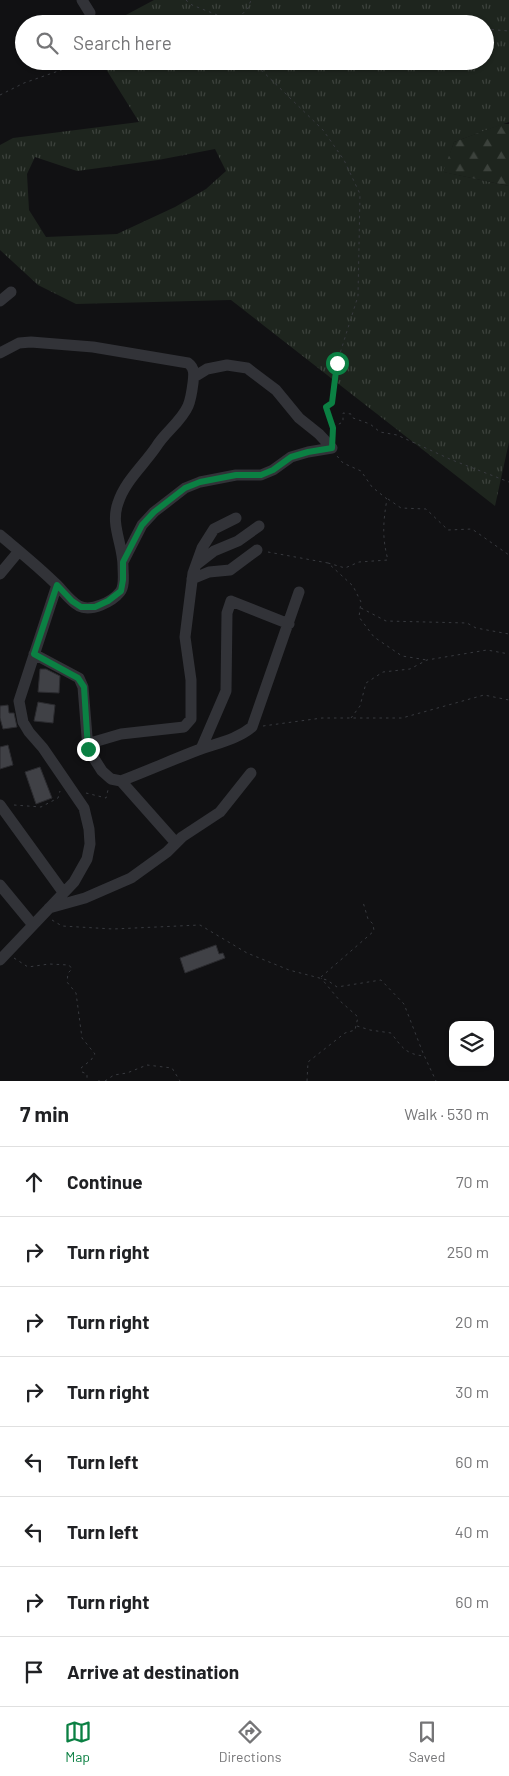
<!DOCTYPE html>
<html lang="en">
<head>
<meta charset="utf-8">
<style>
	body { margin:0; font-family:Barlow,sans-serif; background:#f2f2f2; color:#202124 }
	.controls { position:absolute; right:15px; bottom:15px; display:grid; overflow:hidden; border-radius:10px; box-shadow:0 1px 4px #0004 }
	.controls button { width:45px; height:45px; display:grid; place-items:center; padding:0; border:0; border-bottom:1px solid #e0e0e0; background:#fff; color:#202124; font:25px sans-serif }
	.stop { position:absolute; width:15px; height:15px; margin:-11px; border:4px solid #0b8043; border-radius:50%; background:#fff }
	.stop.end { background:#0b8043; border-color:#fff; box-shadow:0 1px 5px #0008 }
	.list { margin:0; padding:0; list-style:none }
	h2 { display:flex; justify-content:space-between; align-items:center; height:65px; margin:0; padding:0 20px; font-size:21px }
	h2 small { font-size:16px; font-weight:400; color:#757577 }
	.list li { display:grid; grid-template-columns:32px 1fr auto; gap:15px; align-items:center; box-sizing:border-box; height:70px; padding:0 20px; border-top:1px solid #e0e0e0 }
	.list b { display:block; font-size:19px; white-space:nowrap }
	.list em { font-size:16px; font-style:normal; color:#757577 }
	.icon { flex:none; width:28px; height:28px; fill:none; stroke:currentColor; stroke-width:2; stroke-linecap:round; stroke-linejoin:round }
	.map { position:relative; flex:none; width:509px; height:1081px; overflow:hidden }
	.search { position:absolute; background:#fff; box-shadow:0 1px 4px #0004; left:15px; right:15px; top:15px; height:55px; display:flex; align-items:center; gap:12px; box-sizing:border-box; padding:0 18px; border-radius:28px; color:#757577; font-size:19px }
	.sheet { height:625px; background:#fff }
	nav { display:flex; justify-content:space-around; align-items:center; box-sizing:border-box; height:70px; border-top:1px solid #e0e0e0; background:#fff; font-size:14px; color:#757577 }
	nav a { display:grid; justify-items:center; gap:2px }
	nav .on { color:#0b8043 }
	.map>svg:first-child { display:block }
	.grass { fill:url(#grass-tufts); fill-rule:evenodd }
	.forest { fill:url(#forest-firs) }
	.building { fill:#404146; stroke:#2b2b2f }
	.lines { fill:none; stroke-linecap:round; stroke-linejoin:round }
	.path { stroke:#383a3f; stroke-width:1; stroke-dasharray:2.5 4; stroke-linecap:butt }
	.minor { stroke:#323338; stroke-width:11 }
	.route { stroke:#0b8043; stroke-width:6 }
</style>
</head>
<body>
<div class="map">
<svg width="509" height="1081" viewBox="0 0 509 1081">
	<defs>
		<pattern id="grass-tufts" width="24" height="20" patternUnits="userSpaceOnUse" patternTransform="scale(1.25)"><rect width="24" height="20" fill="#1e251e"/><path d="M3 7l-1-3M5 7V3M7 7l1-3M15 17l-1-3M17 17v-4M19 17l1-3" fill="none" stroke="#3c423c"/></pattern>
		<pattern id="forest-firs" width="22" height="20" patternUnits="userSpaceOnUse" patternTransform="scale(1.25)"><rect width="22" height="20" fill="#1e251e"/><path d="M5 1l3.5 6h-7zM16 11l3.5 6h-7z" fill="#3c423c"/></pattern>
	</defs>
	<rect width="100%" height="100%" fill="#111113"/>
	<!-- grass -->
	<path class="grass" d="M154,0H509V122L454,142L444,172L509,186V442L495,506L231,300L76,304L38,285L0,250V145L13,138L139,122L101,61H485V24H109ZM215,149L226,171L206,189L175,207L117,234L46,237L29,210L27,174L35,157L77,171L158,160Z"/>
	<!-- forest -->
	<path class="forest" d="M502,124H509V186L443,172L454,142Z"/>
	<!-- building -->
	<path class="building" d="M40,669H46L60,676L59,693L38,692Z
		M38,702L55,705L53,723L34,721Z
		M8,705L9,713H14L17,727L3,729L0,718V706Z
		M8,745L13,765L0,769V747Z
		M40,767L52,798L36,804L25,772Z
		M216,945L219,954L223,953L225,958L185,973L180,958Z"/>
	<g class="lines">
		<!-- path -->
		<path class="path" d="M186,0L192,5L235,22L248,8L251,0
			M222,24L235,22L243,24
			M285,24L298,21L322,24
			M365,24L394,16L440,24
			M485,29L509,31
			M252,61L323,130L344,160L360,194L358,296L337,363L332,403L326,407L333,427V433
			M0,95L24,83L87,61
			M333,427L343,422V413L351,414L353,418L370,424L380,432L397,435L452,460L509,482
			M388,499L401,508L426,509L448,530L472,529L509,555
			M268,552L328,563L353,586L361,602L359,617L374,637L402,656L427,660
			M328,563L345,568L359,562L388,560C382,538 383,522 387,499L372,487L361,471L343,463L337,456
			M361,608L386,621L467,623L476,628L509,634
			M351,718L360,706L366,683L383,672L410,669L427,660L487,650L509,654
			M263,726L322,718H402L484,695L509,700
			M86,793L106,798L108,790
			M14,805L41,807L58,798L60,791
			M52,920L62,926L113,929L200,925L247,953L289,970L327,980L337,987L381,980L404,1004L423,1053L436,1081
			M14,958L28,967L49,964L69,965L72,969L68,973L67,982L76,993L82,1038L95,1054L91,1060L81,1068L82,1072L87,1074V1081
			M321,977L374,931L373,924L368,919L363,902
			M357,1026L370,1030L391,1033C402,1047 405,1054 424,1056
			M98,1081H100
			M105,1081L114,1075L127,1073L147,1065L172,1068L180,1081
			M307,1081L308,1062L345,1033L355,1030L358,1017L340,1001L321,978"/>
		<!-- minor -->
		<path class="minor" d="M82,0L90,13
			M0,301L11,292
			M0,353L19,343L31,342L93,347L188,363C195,368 194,375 193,383C192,391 191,399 188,406C181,422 165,432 156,447C143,466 125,481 118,503C110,525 123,544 123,566C123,574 125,586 120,592C112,602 91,612 79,606C70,601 64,592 57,585C39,567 19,551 0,535
			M194,377L207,369L227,365L247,368L276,390L299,418L319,434L332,448
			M123,562L142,525L154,512L185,488L200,482L236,475H261L273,470L291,457L308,452L332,448
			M196,565L214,551L238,541L259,526
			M0,574L19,551
			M192,579L209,572L230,570L257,550
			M34,654L79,678L83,687L88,749L102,771L111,779L121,781C147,771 172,760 198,750C217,743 236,740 252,727L299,592
			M87,744L121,734L184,727L191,719V680L185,637L193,573L202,548L214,529L236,518
			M201,749L226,691L227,613L231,601L289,624
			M121,781L176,843
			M0,805L63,892
			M0,885L33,925
			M49,908L85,898L131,878L167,852L182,837L220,812L251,773
			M0,960L74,882L87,859L90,844L89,829L84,808L43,748L29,732L23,722L19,701L57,585"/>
	</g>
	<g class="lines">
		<!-- route -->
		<path class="route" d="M88,749L84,687L78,678L34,654L57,585L72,601L81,607H95L108,601L121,591L123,580V562L142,525L154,512L185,488L200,482L236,475H261L273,470L291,457L308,452L332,448L333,428L326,407L332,403L337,363"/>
	</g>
</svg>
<div class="controls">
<button><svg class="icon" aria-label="layers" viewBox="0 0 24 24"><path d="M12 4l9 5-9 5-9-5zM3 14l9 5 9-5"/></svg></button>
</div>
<div class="stop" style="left:337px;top:363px"></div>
<div class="stop end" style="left:88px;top:749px"></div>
<div class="search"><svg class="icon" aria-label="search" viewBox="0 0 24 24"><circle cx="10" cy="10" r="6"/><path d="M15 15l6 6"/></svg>Search here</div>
</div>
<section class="sheet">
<h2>7 min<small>Walk · 530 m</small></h2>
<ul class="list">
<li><svg class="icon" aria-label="ahead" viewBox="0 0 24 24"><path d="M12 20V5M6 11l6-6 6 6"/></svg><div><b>Continue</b></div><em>70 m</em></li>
<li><svg class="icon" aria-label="right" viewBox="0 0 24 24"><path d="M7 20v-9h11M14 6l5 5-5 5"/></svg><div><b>Turn right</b></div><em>250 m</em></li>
<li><svg class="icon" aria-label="right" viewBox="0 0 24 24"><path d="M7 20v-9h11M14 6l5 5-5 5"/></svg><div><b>Turn right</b></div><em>20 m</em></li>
<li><svg class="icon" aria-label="right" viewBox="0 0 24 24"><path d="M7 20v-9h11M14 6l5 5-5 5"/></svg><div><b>Turn right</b></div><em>30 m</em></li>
<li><svg class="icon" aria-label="left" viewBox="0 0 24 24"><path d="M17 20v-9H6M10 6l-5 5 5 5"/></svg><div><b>Turn left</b></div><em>60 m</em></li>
<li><svg class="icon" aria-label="left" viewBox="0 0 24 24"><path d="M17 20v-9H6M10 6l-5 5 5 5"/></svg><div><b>Turn left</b></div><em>40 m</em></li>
<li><svg class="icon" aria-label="right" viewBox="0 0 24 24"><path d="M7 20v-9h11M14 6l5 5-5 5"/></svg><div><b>Turn right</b></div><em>60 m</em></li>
<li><svg class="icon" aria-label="arrive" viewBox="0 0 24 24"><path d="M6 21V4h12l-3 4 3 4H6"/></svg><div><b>Arrive at destination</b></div></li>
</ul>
</section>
<nav>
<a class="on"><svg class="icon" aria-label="map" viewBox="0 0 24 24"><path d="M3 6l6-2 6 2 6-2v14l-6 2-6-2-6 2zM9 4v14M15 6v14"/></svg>Map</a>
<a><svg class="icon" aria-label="directions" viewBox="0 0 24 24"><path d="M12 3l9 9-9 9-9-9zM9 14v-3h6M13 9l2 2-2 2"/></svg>Directions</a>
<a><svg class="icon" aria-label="saved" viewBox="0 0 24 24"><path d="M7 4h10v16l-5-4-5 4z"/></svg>Saved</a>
</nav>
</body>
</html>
